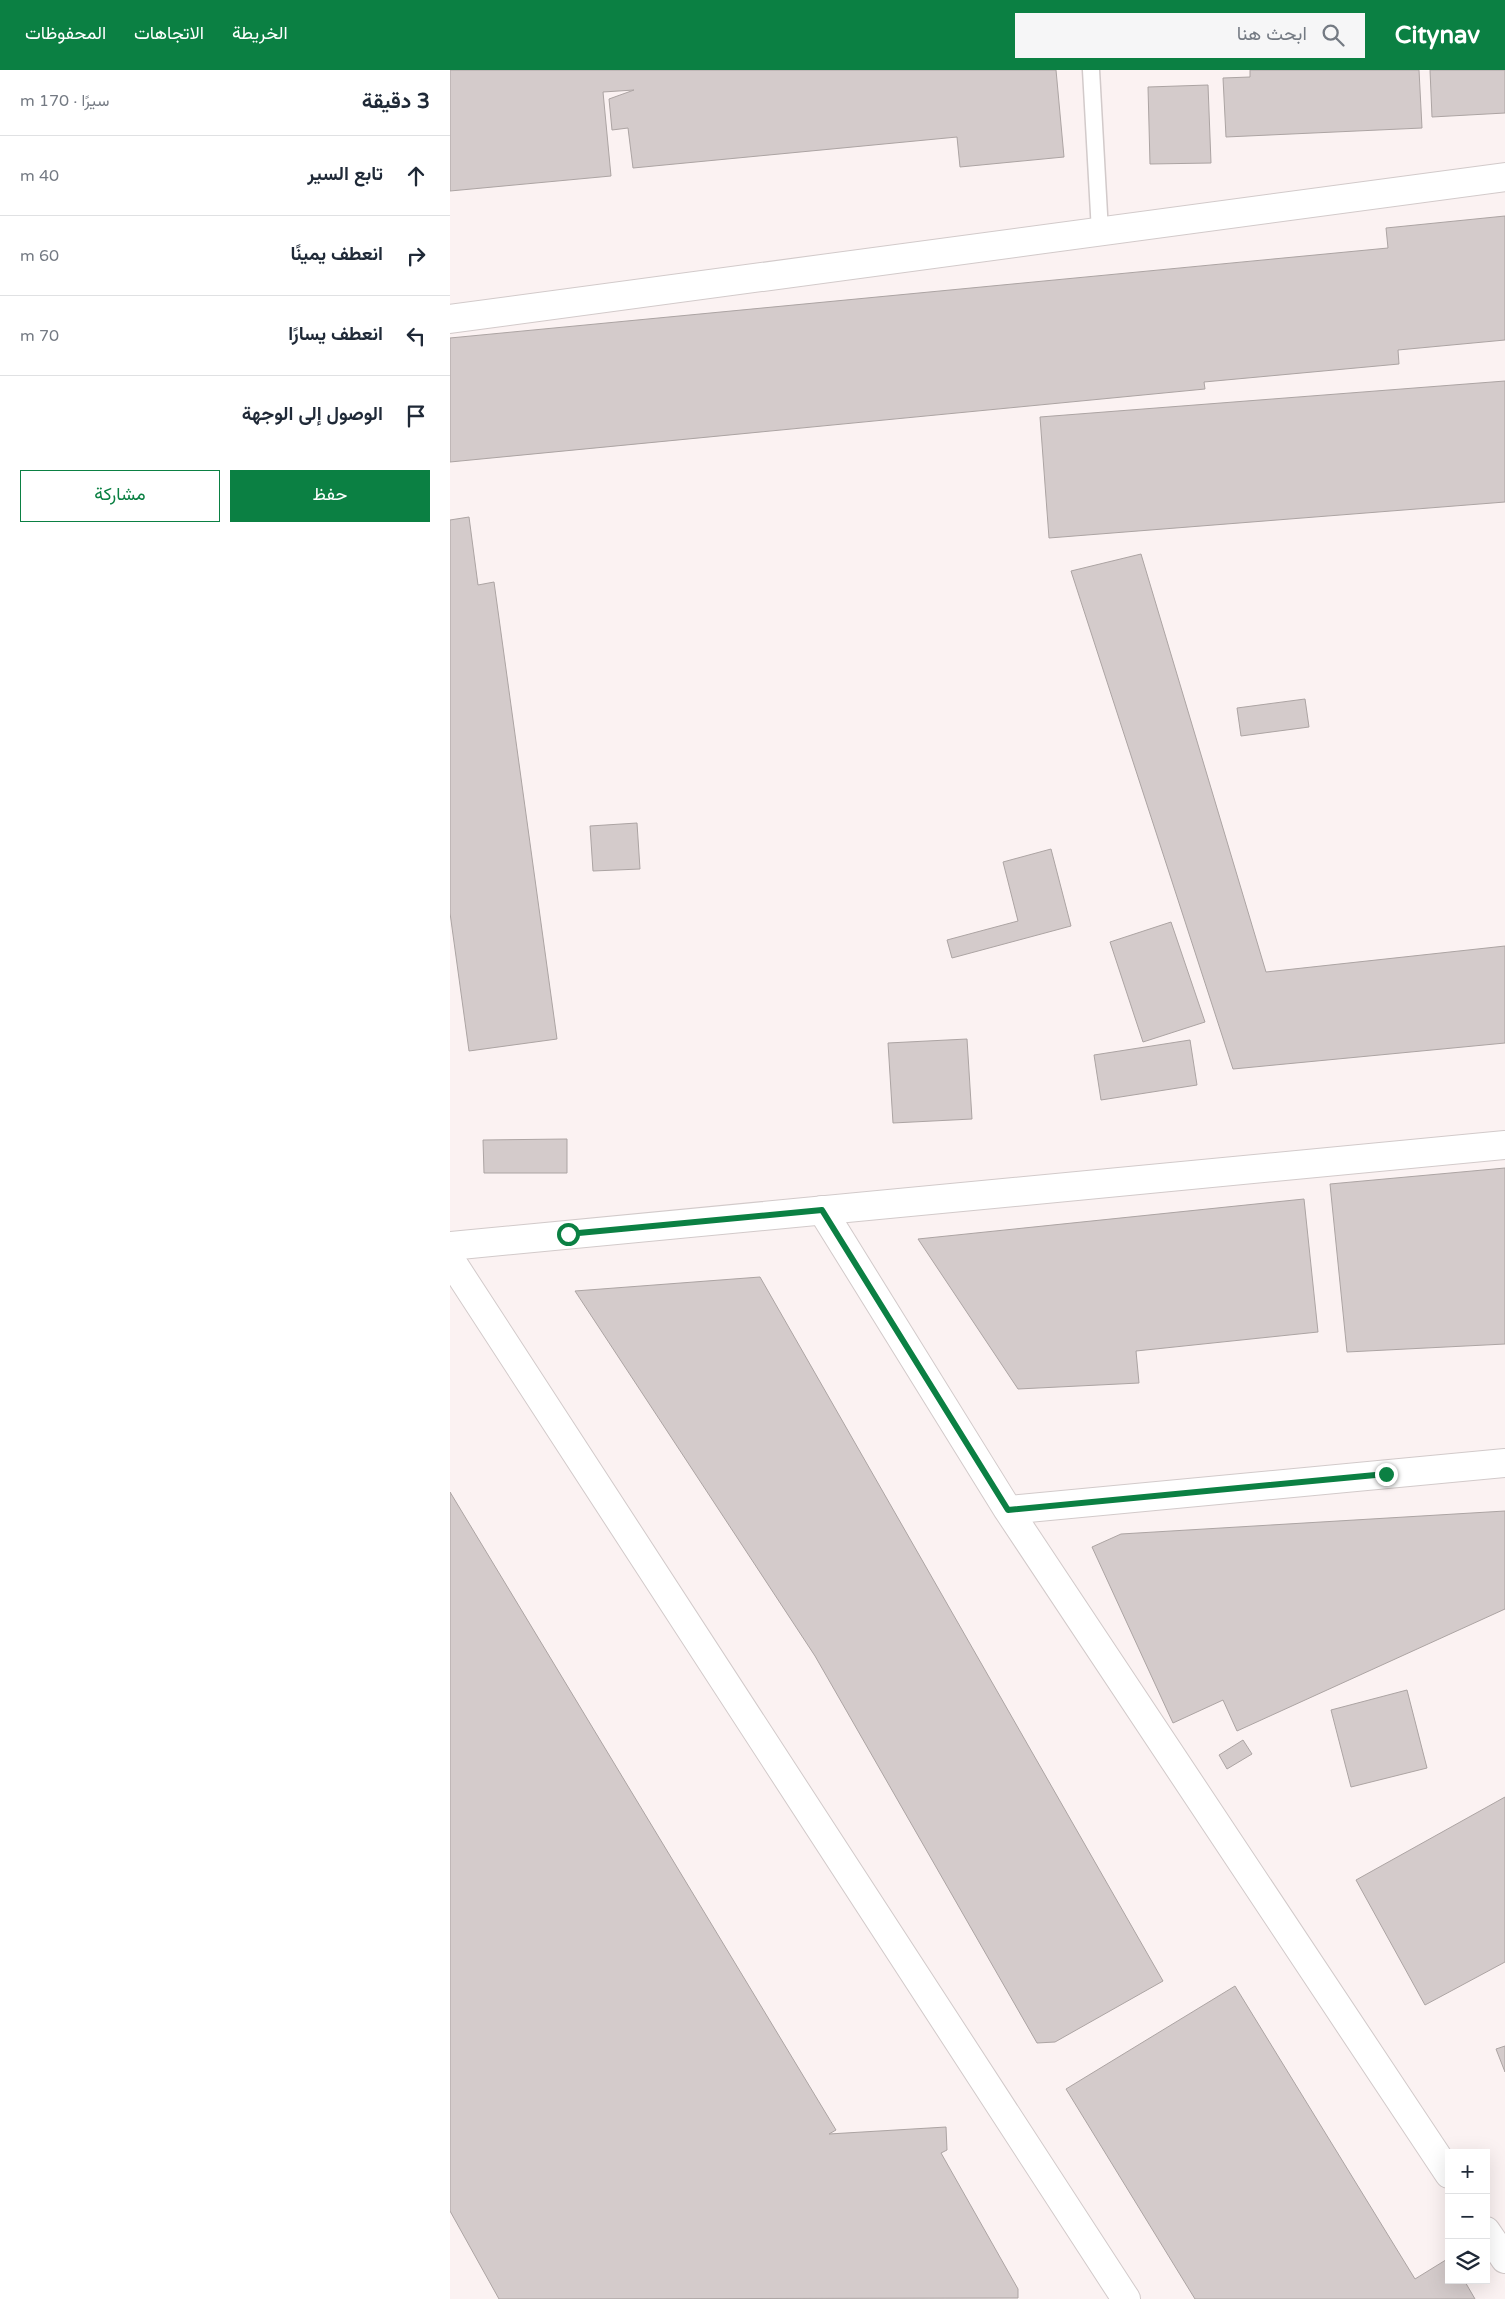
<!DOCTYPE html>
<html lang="ar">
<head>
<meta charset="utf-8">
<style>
	body { margin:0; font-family:"Varela Round",Vazirmatn,sans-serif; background:#f6f6f7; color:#1f2937; direction:rtl }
	.controls { position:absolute; right:15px; bottom:15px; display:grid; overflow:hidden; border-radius:0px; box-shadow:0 5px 20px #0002 }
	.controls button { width:45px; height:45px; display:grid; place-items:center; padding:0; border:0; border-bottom:1px solid #e0e1e3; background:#fff; color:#1f2937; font:25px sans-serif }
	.stop { position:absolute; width:15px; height:15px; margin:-11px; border:4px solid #0b8043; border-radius:50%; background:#fff }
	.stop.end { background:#0b8043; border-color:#fff; box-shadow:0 1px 5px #0008 }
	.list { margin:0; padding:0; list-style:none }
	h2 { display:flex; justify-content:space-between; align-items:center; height:65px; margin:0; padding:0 20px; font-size:21px }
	h2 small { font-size:16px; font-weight:400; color:#747a83 }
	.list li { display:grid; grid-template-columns:32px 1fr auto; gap:15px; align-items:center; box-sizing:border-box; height:80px; padding:0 20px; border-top:1px solid #e0e1e3 }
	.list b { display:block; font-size:19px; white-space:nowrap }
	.list em { font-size:16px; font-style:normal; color:#747a83 }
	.actions { display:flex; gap:10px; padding:15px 20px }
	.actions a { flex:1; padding:11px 0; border:1px solid #0b8043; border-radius:0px; text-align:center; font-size:18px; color:#0b8043 }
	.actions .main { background:#0b8043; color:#fff }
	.icon { flex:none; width:28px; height:28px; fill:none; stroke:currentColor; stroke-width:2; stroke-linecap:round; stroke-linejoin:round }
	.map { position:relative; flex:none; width:1055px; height:2229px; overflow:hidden; direction:ltr }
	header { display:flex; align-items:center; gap:30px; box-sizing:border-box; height:70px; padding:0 25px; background:#0b8043; color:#fff }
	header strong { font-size:24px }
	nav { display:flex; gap:28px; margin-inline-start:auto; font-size:18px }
	.search { width:350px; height:45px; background:#f6f6f7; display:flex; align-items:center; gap:12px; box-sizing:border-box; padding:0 18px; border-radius:0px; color:#747a83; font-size:19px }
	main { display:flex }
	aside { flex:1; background:#fff }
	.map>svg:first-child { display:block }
	.building { fill:#d4cbcb; stroke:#aca4a3 }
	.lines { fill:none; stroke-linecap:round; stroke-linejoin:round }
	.service-casing { stroke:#d2caca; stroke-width:19 }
	.minor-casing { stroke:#d2caca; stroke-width:30 }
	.tertiary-casing { stroke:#d2caca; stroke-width:30 }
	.service { stroke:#fff; stroke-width:16 }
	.minor { stroke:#fff; stroke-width:28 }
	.tertiary { stroke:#fff; stroke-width:28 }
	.route { stroke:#0b8043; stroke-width:6 }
</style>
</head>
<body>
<header>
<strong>Citynav</strong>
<div class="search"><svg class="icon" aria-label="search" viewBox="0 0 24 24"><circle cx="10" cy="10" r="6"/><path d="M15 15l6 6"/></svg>ابحث هنا</div>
<nav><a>الخريطة</a><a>الاتجاهات</a><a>المحفوظات</a></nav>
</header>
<main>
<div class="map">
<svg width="1055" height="2229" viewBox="0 0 1055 2229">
	<rect width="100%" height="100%" fill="#fbf2f2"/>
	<!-- building -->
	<path class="building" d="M0,0H606L614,87L510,97L507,67L183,98L178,58L162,60L159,29L184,20L153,22L161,106L0,121Z
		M800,0H969L972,58L776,67L773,8L800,7Z
		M980,0H1055V43L982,47Z
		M758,15L761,93L700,94L698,17Z
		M1055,146V270L948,280L949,294L754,312L755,319L0,392V268L938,178L936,158Z
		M1055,311V432L599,468L590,347Z
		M19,447L28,515L44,512L107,969L19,981L0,843V450Z
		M691,484L816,902L1055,876V973L783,999L621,501Z
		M855,629L859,657L791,666L787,638Z
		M187,753L190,799L143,801L140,756Z
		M601,779L621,856L502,888L497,870L568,851L553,792Z
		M721,852L755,952L693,972L660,872Z
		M517,969L522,1049L443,1053L438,973Z
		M740,970L747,1015L651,1030L644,985Z
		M117,1069V1103H34L33,1070Z
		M1055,1098V1274L897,1282L880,1114Z
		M854,1129L868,1262L686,1281L689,1313L568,1319L468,1169Z
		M310,1207L713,1911L605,1972L587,1973L365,1586L125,1221Z
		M0,1422L386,2060L379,2064L496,2057L497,2080L491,2083L568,2219V2228L49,2229L0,2141Z
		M1055,1441V1539L787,1661L773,1630L723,1653L642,1477L671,1464Z
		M957,1620L977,1698L901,1717L881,1640Z
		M793,1670L802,1684L777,1699L769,1685Z
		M1055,1727V1892L975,1935L906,1810Z
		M785,1916L965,2209L999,2188V2210H1014L1025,2229H745L616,2019Z
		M1055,1976V2002L1046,1979Z"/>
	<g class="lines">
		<defs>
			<path id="service" d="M641,0L650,162"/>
			<path id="minor" d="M0,249L1055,107
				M372,1140L558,1440L999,2104
				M0,1189L676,2229
				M558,1440L1055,1393
				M1036,2161L1055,2189"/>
			<path id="tertiary" d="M0,1176L1055,1075"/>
		</defs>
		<!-- service casing -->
		<use href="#service" class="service-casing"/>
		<!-- minor casing -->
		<use href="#minor" class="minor-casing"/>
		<!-- tertiary casing -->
		<use href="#tertiary" class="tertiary-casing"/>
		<!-- service -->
		<use href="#service" class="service"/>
		<!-- minor -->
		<use href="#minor" class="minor"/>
		<!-- tertiary -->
		<use href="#tertiary" class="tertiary"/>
	</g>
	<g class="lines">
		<!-- route -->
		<path class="route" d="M118,1164L372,1140L558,1440L936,1404"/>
	</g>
</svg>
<div class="controls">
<button>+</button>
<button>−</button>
<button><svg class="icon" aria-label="layers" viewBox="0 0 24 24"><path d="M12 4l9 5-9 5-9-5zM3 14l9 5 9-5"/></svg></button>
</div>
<div class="stop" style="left:118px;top:1164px"></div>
<div class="stop end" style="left:936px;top:1404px"></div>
</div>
<aside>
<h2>3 دقيقة<small>سيرًا · 170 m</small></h2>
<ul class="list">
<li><svg class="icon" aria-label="ahead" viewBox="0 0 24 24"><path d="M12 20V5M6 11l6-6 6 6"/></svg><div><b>تابع السير</b></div><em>40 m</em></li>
<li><svg class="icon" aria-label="right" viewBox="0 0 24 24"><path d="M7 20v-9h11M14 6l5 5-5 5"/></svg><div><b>انعطف يمينًا</b></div><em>60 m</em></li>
<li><svg class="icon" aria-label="left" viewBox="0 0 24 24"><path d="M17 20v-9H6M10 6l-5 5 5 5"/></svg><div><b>انعطف يسارًا</b></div><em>70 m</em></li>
<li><svg class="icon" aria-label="arrive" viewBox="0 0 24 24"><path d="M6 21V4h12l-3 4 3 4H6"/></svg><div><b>الوصول إلى الوجهة</b></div></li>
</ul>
<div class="actions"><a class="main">حفظ</a><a>مشاركة</a></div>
</aside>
</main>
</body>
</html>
